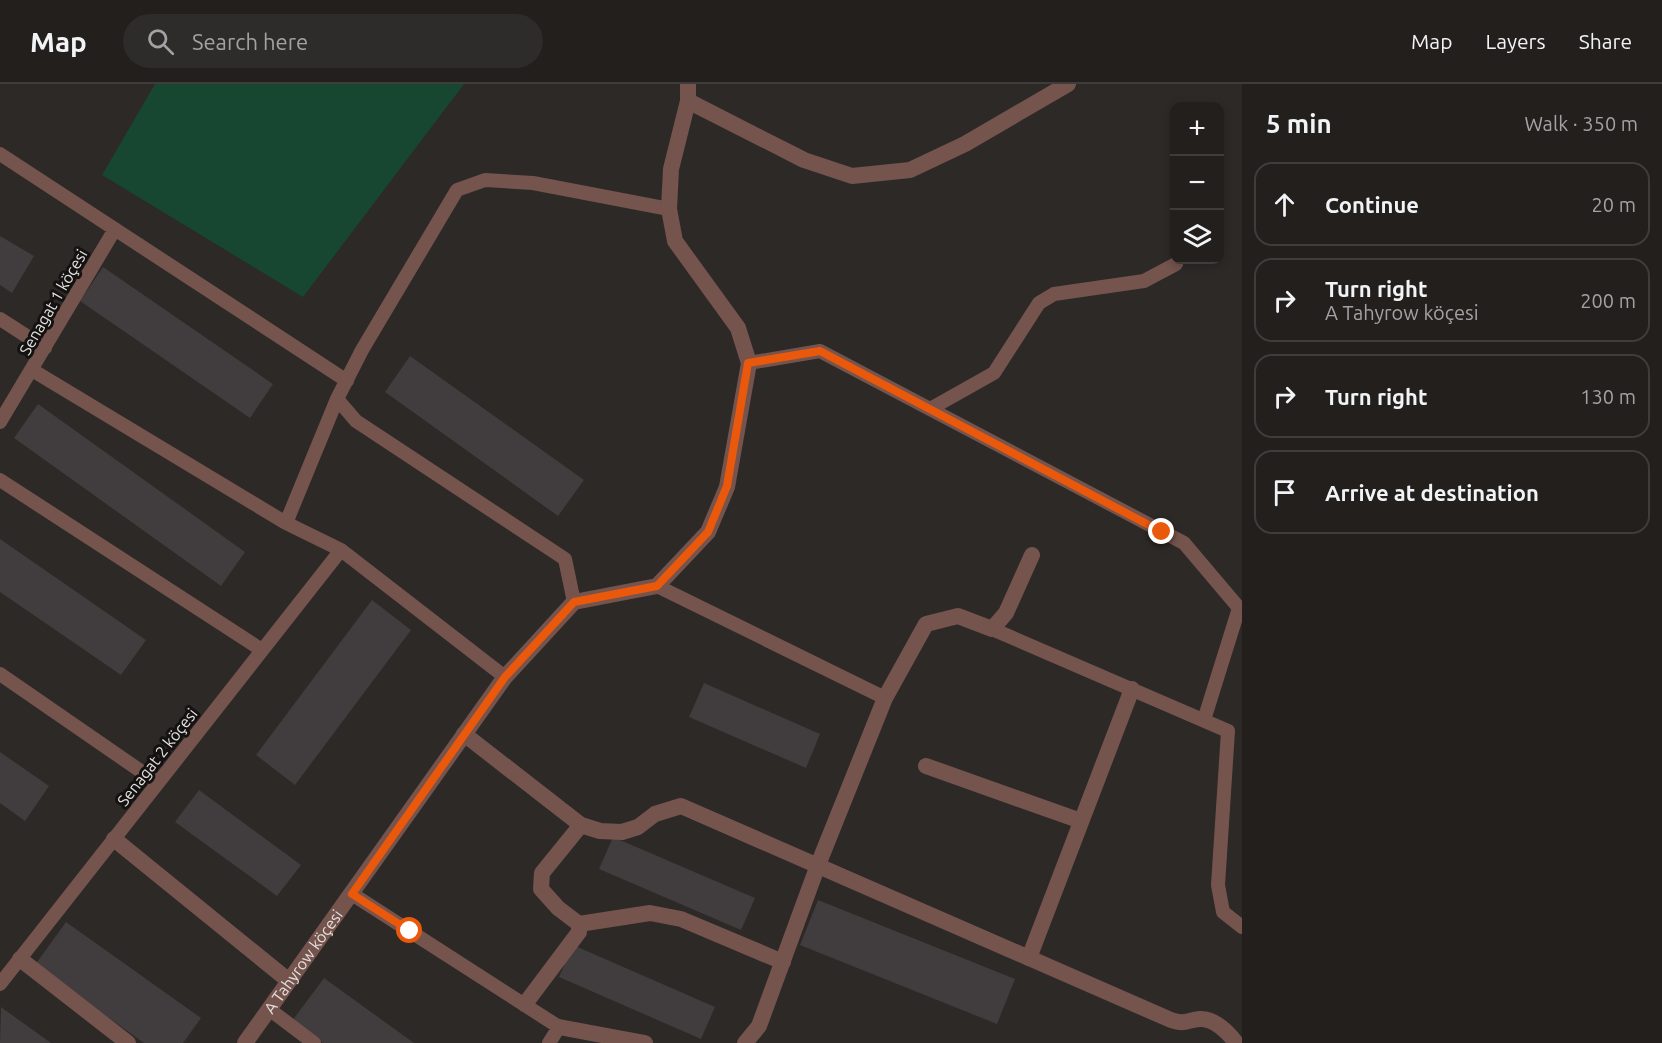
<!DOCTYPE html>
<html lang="en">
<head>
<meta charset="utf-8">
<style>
	body { margin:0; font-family:Ubuntu,sans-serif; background:#2e2c2a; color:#f1f3f6 }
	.controls { position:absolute; right:18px; top:18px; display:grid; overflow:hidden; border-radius:12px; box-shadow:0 3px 9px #0003 }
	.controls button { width:54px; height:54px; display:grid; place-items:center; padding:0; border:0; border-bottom:2px solid #3f3d3b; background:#221f1d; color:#f1f3f6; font:30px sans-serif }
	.stop { position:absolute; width:18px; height:18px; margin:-14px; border:4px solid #ea580c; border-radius:50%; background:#fff }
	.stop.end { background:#ea580c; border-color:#fff; box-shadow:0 2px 6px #0008 }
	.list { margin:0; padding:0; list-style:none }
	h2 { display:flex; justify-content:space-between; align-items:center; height:78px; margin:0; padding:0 24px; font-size:26px }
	h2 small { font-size:20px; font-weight:400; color:#a2a2a4 }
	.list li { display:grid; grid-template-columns:39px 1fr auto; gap:18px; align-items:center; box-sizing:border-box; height:84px; margin:0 12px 12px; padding:0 12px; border:2px solid #3f3d3b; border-radius:18px }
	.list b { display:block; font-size:22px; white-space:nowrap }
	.list p { margin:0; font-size:20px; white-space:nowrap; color:#a2a2a4 }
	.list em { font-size:20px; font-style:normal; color:#a2a2a4 }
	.icon { flex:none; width:33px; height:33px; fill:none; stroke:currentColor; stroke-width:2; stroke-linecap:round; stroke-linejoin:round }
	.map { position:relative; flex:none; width:1242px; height:959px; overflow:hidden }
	header { display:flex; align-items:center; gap:36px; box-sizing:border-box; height:84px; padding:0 30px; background:#221f1d; border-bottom:2px solid #3f3d3b }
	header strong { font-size:28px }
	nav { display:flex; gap:33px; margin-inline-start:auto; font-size:21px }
	.search { width:420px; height:54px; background:#2e2c2a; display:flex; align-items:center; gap:15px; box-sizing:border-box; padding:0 21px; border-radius:33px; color:#a2a2a4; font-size:22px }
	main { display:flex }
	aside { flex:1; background:#221f1d }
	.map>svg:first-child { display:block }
	.green { fill:#174631 }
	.building { fill:#413c3e }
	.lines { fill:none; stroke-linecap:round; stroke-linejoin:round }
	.service { stroke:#74544d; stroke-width:14 }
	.minor { stroke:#74544d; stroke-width:16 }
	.route { stroke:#ea580c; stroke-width:8 }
	.labels { text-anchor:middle; stroke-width:6; stroke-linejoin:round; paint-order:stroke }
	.street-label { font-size:16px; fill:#e4e1df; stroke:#141211 }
</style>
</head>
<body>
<header>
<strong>Map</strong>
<div class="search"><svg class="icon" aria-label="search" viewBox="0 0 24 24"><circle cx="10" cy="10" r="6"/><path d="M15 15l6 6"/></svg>Search here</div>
<nav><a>Map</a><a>Layers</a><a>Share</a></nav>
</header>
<main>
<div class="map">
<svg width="1242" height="959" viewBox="0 0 1242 959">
	<rect width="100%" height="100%" fill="#2d2927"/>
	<!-- green -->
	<path class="green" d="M155,0H464L303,213L102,91Z"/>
	<!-- building -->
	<path class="building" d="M0,152L34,172L12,209L0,201Z
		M103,183L273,300L250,334L80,217Z
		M410,272L584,396L558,432L385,308Z
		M38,320L245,468L221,502L14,354Z
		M0,455L146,556L121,591L0,508Z
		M372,516L411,546L295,701L256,671Z
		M704,599L820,650L806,684L689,633Z
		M0,668L49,702L25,737L0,719Z
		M199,706L301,781L277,812L175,738Z
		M613,753L755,814L741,846L599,785Z
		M818,816L1015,895L997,940L800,861Z
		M66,838L201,934L183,959H144L35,881Z
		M573,861L715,923L701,955L559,893Z
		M324,894L414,959H323L292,937Z
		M1,923L51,959H0Z"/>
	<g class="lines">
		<!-- service -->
		<path class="service" d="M0,70L347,297
			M0,235L45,264
			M749,279L820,267L1184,459L1239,524L1204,636
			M32,286L286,439L341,466L505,593
			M930,325L994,289L1039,219L1054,210L1144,197L1176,180
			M0,338L115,145
			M0,396L262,566
			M286,439L337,315
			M657,502L885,614
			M574,518L565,475L356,337L337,315L362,266L457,106L485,96L533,99L669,125
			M992,545L1228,647L1218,801L1223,828L1242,843
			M0,590L158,699
			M352,810L559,943L549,959
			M0,900L341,466
			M269,925L314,959"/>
		<!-- minor -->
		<g class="minor">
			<path d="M688,17L804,76L852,92L910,86L965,60L1068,0"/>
			<path d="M464,650L581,741L600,747L622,748L638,743L655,730L681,722L1171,936C1185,941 1187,936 1200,935C1214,934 1229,949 1236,959"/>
			<path d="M926,682L1081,737"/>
			<path d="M114,755L289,897"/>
			<path d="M579,840L650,829L681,835L783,878"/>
			<path d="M1029,874L1132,605"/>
			<path d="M20,875L128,959"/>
			<path d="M525,920L579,848V840L558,824L541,805L542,789L581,741"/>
			<path d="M559,943L645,959"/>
			<path id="s1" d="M245,959L505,593L574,518L657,502L708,448L727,403L749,279L738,244L675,157L669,125L671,85L688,17V0"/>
			<path d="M745,959L759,942L818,781L885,614L926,540L958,532L992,545L1006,529L1032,471"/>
		</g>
	</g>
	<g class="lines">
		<!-- route -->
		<path class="route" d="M410,847L352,810L505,593L574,518L657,502L708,448L727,402L748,279L820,267L1162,448"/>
	</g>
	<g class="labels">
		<!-- street labels -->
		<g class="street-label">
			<text transform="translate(53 218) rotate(-60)" y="6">Senagat 1 köçesi</text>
			<text transform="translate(157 673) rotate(-52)" y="6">Senagat 2 köçesi</text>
			<text dy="6" stroke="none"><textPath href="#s1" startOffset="100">A Tahyrow köçesi</textPath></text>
		</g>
	</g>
</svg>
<div class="controls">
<button>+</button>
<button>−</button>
<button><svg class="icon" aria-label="layers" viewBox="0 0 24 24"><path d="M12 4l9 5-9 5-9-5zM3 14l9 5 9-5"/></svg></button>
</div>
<div class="stop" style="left:410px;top:847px"></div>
<div class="stop end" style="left:1162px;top:448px"></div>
</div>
<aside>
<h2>5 min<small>Walk · 350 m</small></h2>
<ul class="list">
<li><svg class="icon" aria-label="ahead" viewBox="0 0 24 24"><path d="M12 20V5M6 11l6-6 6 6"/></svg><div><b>Continue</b></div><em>20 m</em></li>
<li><svg class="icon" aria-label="right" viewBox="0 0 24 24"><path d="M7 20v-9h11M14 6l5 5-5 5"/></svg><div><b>Turn right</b><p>A Tahyrow köçesi</p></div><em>200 m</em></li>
<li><svg class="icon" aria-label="right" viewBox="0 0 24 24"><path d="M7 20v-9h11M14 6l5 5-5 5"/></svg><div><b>Turn right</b></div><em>130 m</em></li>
<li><svg class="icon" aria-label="arrive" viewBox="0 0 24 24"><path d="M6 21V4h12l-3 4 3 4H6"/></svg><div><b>Arrive at destination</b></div></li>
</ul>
</aside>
</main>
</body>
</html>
